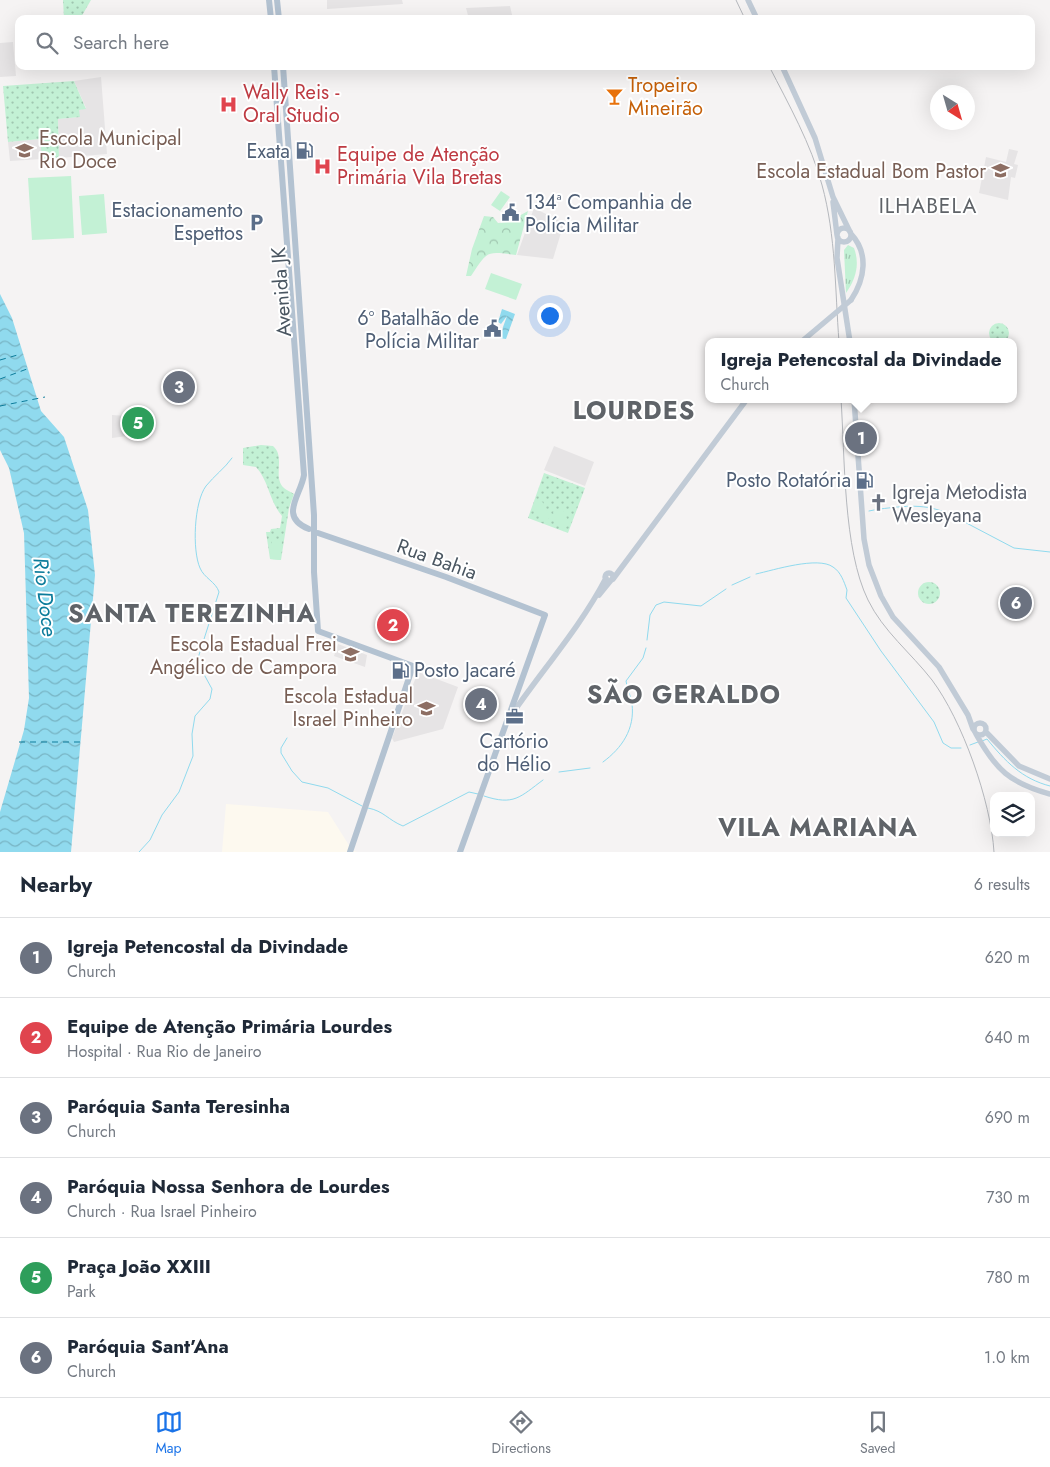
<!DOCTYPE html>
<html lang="en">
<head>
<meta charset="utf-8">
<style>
	body { margin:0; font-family:Jost,sans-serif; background:#f6f6f7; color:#1f2937 }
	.controls { position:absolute; right:15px; bottom:15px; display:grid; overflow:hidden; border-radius:10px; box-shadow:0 5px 20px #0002 }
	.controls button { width:45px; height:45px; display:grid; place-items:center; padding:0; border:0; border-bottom:1px solid #e0e1e3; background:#fff; color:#1f2937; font:25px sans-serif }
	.compass { position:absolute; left:930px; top:85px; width:45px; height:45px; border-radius:50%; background:#fff; box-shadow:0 5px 20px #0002; rotate:143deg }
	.you { position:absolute; left:549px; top:315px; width:18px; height:18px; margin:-12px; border:4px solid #fff; border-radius:50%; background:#1a73e8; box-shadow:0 0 0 8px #1a73e833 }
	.badge { display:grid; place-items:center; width:32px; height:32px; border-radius:50%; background:#1a73e8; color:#fff; font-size:16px; font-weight:700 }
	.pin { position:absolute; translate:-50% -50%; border:2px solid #fff; box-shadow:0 1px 5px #0006 }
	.popup { position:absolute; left:705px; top:338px; width:312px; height:65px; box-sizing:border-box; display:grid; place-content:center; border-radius:10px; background:#fff; filter:drop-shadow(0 1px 4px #0005); font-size:16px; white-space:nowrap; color:#747a83 }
	.popup b { font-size:19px; color:#1f2937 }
	.popup::after { content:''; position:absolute; left:50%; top:100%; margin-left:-10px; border:10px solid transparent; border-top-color:#fff }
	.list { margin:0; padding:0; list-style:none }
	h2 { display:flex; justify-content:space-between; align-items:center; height:65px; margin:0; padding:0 20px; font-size:21px }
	h2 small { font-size:16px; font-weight:400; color:#747a83 }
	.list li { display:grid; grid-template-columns:32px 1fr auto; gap:15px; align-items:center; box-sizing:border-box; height:80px; padding:0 20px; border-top:1px solid #e0e1e3 }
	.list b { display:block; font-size:19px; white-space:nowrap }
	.list p { margin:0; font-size:16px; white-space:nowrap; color:#747a83 }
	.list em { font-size:16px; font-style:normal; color:#747a83 }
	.icon { flex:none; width:28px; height:28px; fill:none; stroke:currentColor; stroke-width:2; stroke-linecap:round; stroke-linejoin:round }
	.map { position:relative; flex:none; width:1050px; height:852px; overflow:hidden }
	.search { position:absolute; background:#fff; box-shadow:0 5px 20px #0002; left:15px; right:15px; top:15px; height:55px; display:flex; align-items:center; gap:12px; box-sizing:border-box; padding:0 18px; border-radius:10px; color:#747a83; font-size:19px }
	.sheet { height:545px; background:#fff }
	nav { display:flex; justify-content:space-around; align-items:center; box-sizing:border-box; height:70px; border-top:1px solid #e0e1e3; background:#fff; font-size:14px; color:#747a83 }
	nav a { display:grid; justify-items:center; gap:2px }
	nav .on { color:#1a73e8 }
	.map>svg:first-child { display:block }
	.commercial { fill:#fdf9ef }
	.education { fill:#e6e4e5 }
	.grass { fill:url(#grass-tufts) }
	.forest { fill:url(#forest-crowns) }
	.park { fill:url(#park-dots) }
	.garden { fill:#c3f1d5 }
	.water { fill:url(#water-waves) }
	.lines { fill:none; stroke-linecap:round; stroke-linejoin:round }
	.stream { stroke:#90daee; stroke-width:1 }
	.ferry { stroke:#0c7c9b; stroke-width:1; stroke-dasharray:6 5; stroke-linecap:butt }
	.secondary { stroke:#c1cbd6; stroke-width:5.5 }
	.primary { stroke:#b3c2d1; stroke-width:6 }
	.rail { stroke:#b5b8bd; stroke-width:1 }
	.secondary-bridge { stroke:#c1cbd6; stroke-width:5.5 }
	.labels { text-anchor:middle; stroke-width:4; stroke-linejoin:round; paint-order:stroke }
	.food-label { font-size:20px; fill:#c56008; stroke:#fff; text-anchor:start }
	.health-label { font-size:20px; fill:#be3a42; stroke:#fff; text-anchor:start }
	.education-label { font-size:20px; fill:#785e54; stroke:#fff; text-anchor:end }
	.service-label { font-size:20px; fill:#4e5e75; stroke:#fff; text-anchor:end }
	.street-label { font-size:20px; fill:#4a5661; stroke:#fff }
	.worship-label { font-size:20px; fill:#5b616d; stroke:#fff; text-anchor:start }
	.neighbourhood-label { font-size:21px; letter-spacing:1px; fill:#5f6368; stroke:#fff }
	.water-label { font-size:21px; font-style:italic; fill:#0c7c9b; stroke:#fff }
	.district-label { font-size:25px; font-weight:bold; letter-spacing:1px; fill:#5f6368; stroke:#fff }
</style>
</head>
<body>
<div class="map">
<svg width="1050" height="852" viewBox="0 0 1050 852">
	<defs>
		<pattern id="grass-tufts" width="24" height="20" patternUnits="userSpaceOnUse" patternTransform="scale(1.25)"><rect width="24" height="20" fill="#c3f1d5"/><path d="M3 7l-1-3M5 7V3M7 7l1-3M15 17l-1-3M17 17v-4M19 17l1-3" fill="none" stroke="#a0c6b0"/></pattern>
		<pattern id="forest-crowns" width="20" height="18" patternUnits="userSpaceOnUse" patternTransform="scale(1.25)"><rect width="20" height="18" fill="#c3f1d5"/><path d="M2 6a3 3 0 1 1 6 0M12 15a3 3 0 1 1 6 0" fill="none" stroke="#a0c6b0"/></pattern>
		<pattern id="park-dots" width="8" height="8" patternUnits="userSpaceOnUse" patternTransform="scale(1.25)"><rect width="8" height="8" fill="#c3f1d5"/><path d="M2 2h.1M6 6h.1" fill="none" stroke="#a0c6b0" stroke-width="1.8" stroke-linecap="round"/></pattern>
		<pattern id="water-waves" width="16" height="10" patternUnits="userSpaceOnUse" patternTransform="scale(1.25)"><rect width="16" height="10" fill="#90daee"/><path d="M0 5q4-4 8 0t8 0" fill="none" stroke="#78b4c4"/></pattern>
	</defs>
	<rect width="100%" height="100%" fill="#f5f3f3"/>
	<!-- commercial -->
	<path class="commercial" d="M226,804L328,812L352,850L357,852H222Z"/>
	<!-- education -->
	<path class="education" d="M327,0H402L403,4L327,9Z
		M510,6L513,19H469L466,8Z
		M13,42L16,76L0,77V43Z
		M101,77L107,154L59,158L58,119L79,117V110L86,108L74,81Z
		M40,139L42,159L10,161L8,142Z
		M1009,149L1018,151L1014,164L1018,165L1015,178L1011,177L1008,200L979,193L986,157L1006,162Z
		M534,208L564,223L553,259L517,255Z
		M112,415L127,416V436L112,438Z
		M554,446L594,462L585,486L544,470Z
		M338,644L367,655L365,667L334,656Z
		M418,672L458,687L443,729L394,742L392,738Z"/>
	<!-- grass -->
	<path class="grass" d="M848,245L854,248C860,264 856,279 846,293L844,250Z"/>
	<!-- forest -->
	<path class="forest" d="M528,211L516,255C485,251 488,251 471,276H466L472,249L484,216L493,217L498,223L508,222Z"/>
	<!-- park -->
	<path class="park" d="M63,0H91L80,19H64Z
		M74,81L86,109L79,110L80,117L58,119L59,158L42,159L40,139L8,142L3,86Z
		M989 333a10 10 0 1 1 20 0a10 10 0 1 1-20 0Z
		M145,416L146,430L132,431L131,417Z
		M261,445L273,446C286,457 272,477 284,488C286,490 291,492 294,494L289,508L281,560L270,559L266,532H270L271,529L280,528L282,516C269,501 269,481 256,467L243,465V448Z
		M544,473L585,488L568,533L528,518Z
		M918 593a11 11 0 1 1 22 0a11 11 0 1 1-22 0Z"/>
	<!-- garden -->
	<path class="garden" d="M71,176L74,238L32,240L28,178Z
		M501,191L510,197L500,211L491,205Z
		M104,194L107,233L82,235L79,196Z
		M491,273L522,284L516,300L485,289Z
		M542,501L550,518L542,522L534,506Z
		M562,508L570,525L561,529L553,512Z
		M272,540L282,541L280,560L270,559Z"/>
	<!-- water -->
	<path class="water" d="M0,294L12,318L41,411L64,437L88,510L95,575L71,852H0V812L24,730L29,698L24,533L9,468L0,450Z
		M502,309L515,314L506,339L499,338L507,316L501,324L498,322Z"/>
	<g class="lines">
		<!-- stream -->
		<path class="stream" d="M880,509C905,506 925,503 949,514
			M869,511L874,510
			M955,517L1014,548L1050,552
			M756,574C774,570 818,556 833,567C841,572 844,582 847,590L846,598L881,651L934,722L943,743L951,748H961
			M732,585L750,577
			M647,640L650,615L656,605L664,602L701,606L726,589
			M287,738L281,748V753L292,771L302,782L328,788L362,806
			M982,741L987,739C1005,761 1022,779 1050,786
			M970,745L978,742
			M603,762C622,748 635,729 632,704C631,696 627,689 626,681L643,658L646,648
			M559,772L590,768
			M484,796C514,806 520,797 543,780
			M368,808C384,811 388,820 403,826L469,792L478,794
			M139,852L150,840L162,815L179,792L193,756L192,734L195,716L210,699L212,689L200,667L198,658L219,592C216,582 204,578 200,568C192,550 194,502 206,486C214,476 225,468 232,458"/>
		<!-- ferry -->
		<path class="ferry" d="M0,360L21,354
			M0,379L27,369
			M0,406L45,397
			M19,742H82"/>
		<!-- secondary -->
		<path class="secondary" d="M748,0L757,19
			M782,66L815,138L833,197L850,232
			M833,202L837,235
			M837 235a7 7 0 1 1 14 0a7 7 0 1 1-14 0Z
			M851,234C869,253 865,279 851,300
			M838,238L837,258L850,342
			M854,399L864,539L869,565L881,596L893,617L939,667L968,715L973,729
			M605 577a4 4 0 1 1 8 0a4 4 0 1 1-8 0Z
			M613,579L747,399
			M599,595L612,579
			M510,717C542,670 580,628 606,578
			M974 729a6 6 0 1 1 12 0a6 6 0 1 1-12 0Z
			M986,732L1019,766L1050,779
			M976,734C996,770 1010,783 1050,794"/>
		<!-- primary -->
		<path class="primary" d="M269,0L271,19
			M277,0L279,19
			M274,66L304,475C301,495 278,517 309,529
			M283,66L314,515V572L318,631L413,666L350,852
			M318,533L446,577L545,615L460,852"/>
		<!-- rail -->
		<path class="rail" d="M736,0L745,19
			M769,66C789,105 811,144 822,185C836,236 835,290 839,342
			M841,399C845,457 843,549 868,600C883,631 911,653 932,680C962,720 991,801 994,852"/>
		<!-- secondary-bridge -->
		<path class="secondary-bridge" d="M801,342L851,300"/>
	</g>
	<!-- icons -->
	<defs>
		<symbol id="bar-bare" viewBox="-9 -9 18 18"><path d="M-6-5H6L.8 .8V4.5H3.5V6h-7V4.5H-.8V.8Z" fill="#e8710a" stroke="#fff" stroke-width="2.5" paint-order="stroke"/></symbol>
		<symbol id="hospital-bare" viewBox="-9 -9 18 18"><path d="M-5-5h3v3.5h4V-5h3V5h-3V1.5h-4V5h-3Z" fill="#e0444e" stroke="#fff" stroke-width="2.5" paint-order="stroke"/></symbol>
		<symbol id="school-bare" viewBox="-9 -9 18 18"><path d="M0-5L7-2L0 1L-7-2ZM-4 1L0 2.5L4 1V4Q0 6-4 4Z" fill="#8d6e63" stroke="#fff" stroke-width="2.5" paint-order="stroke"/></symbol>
		<symbol id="fuel-bare" viewBox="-9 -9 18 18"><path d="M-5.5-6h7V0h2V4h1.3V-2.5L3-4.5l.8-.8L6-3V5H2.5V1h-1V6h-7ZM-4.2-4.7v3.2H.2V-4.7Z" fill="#5c6f8a" stroke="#fff" stroke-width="2.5" paint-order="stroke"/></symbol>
		<symbol id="civic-bare" viewBox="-9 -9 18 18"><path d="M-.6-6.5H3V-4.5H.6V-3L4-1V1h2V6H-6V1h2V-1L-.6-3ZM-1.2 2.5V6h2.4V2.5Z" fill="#5c6f8a" stroke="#fff" stroke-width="2.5" paint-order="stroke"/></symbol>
		<symbol id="parking-bare" viewBox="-9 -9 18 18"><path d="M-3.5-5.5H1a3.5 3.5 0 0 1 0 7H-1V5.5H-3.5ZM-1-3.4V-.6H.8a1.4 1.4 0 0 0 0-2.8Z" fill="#5c6f8a" stroke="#fff" stroke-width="2.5" paint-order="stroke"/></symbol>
		<symbol id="church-bare" viewBox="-9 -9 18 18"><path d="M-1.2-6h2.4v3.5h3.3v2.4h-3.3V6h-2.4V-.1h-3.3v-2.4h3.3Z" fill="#6b7280" stroke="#fff" stroke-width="2.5" paint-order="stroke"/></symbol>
		<symbol id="office-bare" viewBox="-9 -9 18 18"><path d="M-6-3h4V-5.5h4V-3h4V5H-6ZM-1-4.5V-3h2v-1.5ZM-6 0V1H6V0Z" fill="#5c6f8a" stroke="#fff" stroke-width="2.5" paint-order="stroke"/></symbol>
	</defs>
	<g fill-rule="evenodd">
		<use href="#bar-bare" x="602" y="84" width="25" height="25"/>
		<use href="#hospital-bare" x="216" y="92" width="25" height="25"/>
		<use href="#school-bare" x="12" y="138" width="25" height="25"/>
		<use href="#fuel-bare" x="292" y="138" width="25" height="25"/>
		<use href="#hospital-bare" x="310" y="154" width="25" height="25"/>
		<use href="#school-bare" x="988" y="158" width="25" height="25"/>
		<use href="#civic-bare" x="498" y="200" width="25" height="25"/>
		<use href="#parking-bare" x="244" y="210" width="25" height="25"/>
		<use href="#civic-bare" x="480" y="316" width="25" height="25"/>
		<use href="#fuel-bare" x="852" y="468" width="25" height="25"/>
		<use href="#church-bare" x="866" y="490" width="25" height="25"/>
		<use href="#school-bare" x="338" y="642" width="25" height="25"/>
		<use href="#fuel-bare" x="388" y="658" width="25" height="25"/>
		<use href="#school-bare" x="414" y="696" width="25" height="25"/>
		<use href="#office-bare" x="502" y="704" width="25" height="25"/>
	</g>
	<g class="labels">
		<!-- food labels -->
		<g class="food-label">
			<text x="628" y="92">Tropeiro<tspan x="628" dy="23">Mineirão</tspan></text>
		</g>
		<!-- health labels -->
		<g class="health-label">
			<text x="243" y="99">Wally Reis -<tspan x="243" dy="23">Oral Studio</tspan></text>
			<text x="337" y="161">Equipe de Atenção<tspan x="337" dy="23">Primária Vila Bretas</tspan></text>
		</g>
		<!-- education labels -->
		<g class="education-label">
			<text x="39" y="145" text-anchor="start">Escola Municipal<tspan x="39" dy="23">Rio Doce</tspan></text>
			<text x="986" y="178">Escola Estadual Bom Pastor</text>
			<text x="337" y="651">Escola Estadual Frei<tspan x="337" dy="23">Angélico de Campora</tspan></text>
			<text x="413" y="703">Escola Estadual<tspan x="413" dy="23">Israel Pinheiro</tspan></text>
		</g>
		<!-- service labels -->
		<g class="service-label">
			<text x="290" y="158">Exata</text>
			<text x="525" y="209" text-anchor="start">134ª Companhia de<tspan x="525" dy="23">Polícia Militar</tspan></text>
			<text x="243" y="217">Estacionamento<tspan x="243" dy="23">Espettos</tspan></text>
			<text x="479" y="325">6º Batalhão de<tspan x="479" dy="23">Polícia Militar</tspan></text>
			<text x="851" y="487">Posto Rotatória</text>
			<text x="414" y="677" text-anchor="start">Posto Jacaré</text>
			<text x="514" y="748" text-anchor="middle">Cartório<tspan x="514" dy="23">do Hélio</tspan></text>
		</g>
		<!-- street labels -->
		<g class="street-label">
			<text transform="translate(281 292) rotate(-94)" y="7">Avenida JK</text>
			<text transform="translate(437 559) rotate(20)" y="7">Rua Bahia</text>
		</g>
		<!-- worship labels -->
		<g class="worship-label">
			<text x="892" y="499">Igreja Metodista<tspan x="892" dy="23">Wesleyana</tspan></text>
		</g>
		<!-- neighbourhood labels -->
		<g class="neighbourhood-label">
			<text x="928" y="213">ILHABELA</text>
		</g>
		<!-- water labels -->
		<g class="water-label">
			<text transform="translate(45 597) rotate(83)" y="7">Rio Doce</text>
		</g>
		<!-- district labels -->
		<g class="district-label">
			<text x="634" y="419">LOURDES</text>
			<text x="192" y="622">SANTA TEREZINHA</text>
			<text x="684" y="703">SÃO GERALDO</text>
			<text x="818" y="836">VILA MARIANA</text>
		</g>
	</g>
</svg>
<div class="controls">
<button><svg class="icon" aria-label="layers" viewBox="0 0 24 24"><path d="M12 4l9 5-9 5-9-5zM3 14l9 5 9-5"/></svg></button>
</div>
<svg class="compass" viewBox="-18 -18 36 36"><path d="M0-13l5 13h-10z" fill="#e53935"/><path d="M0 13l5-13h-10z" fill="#747a83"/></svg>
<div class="you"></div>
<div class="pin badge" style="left:861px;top:438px;background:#6b7280">1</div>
<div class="popup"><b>Igreja Petencostal da Divindade</b>Church</div>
<div class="pin badge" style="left:393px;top:625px;background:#e0444e">2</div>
<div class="pin badge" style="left:179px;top:387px;background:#6b7280">3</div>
<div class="pin badge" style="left:481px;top:704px;background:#6b7280">4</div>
<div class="pin badge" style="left:138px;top:423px;background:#2e9e5b">5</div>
<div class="pin badge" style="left:1016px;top:603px;background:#6b7280">6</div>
<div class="search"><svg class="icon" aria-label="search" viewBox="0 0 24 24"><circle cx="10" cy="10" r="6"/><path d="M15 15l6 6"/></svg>Search here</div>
</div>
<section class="sheet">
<h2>Nearby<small>6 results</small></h2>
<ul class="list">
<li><span class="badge" style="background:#6b7280">1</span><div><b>Igreja Petencostal da Divindade</b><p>Church</p></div><em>620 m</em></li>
<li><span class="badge" style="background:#e0444e">2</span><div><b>Equipe de Atenção Primária Lourdes</b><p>Hospital · Rua Rio de Janeiro</p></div><em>640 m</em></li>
<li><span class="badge" style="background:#6b7280">3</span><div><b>Paróquia Santa Teresinha</b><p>Church</p></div><em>690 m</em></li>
<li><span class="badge" style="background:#6b7280">4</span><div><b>Paróquia Nossa Senhora de Lourdes</b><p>Church · Rua Israel Pinheiro</p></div><em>730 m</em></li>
<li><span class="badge" style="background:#2e9e5b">5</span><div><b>Praça João XXIII</b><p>Park</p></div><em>780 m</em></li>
<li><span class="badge" style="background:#6b7280">6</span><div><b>Paróquia Sant’Ana</b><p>Church</p></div><em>1.0 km</em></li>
</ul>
</section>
<nav>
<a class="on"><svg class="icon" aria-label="map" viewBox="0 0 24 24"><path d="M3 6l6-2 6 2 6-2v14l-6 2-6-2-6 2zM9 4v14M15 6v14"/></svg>Map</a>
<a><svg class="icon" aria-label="directions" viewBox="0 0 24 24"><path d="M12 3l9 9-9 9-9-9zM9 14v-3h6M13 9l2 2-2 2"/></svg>Directions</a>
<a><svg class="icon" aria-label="saved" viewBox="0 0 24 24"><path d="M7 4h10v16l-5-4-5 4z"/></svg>Saved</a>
</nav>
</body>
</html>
